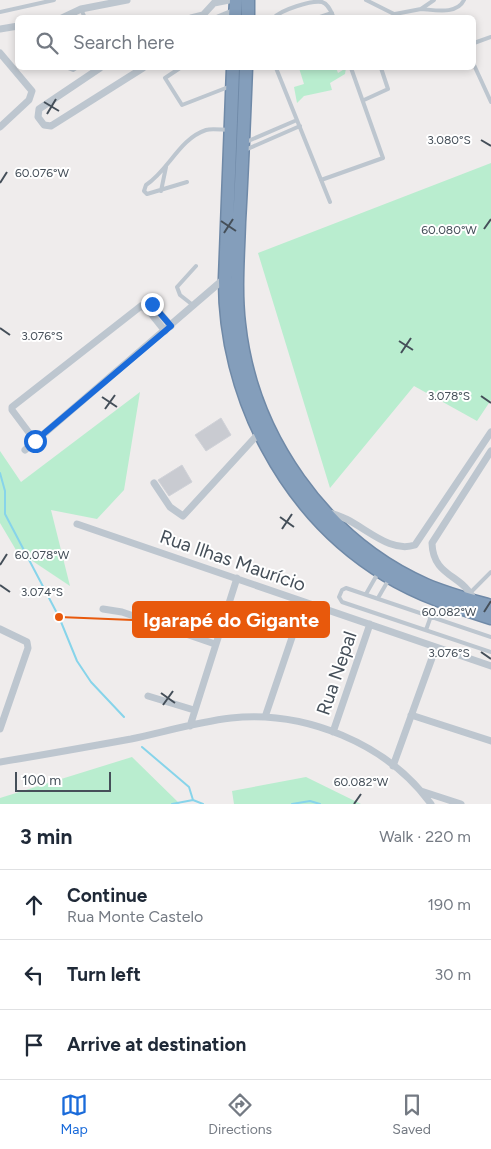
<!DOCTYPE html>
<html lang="en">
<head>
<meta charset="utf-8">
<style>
	body { margin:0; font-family:Figtree,sans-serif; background:#f2f2f3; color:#1f2937 }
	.scale { position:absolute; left:15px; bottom:12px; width:96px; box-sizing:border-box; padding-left:5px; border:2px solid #454f59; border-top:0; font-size:14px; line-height:18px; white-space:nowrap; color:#454f59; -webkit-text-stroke:4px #fff; paint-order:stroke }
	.stop { position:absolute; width:15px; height:15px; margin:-11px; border:4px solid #1a6bda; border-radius:50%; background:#fff }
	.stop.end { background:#1a6bda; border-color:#fff; box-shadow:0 1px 5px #0008 }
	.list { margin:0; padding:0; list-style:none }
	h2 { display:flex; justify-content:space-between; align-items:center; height:65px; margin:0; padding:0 20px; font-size:21px }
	h2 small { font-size:16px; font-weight:400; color:#747a83 }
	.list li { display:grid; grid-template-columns:32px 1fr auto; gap:15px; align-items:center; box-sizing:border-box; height:70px; padding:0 20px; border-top:1px solid #e0e1e3 }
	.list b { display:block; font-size:19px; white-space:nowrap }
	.list p { margin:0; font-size:16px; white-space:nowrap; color:#747a83 }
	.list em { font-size:16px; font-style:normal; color:#747a83 }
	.icon { flex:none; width:28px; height:28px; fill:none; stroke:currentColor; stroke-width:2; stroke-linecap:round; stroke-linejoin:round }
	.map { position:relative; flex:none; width:491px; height:804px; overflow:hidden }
	.search { position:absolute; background:#fff; box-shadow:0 2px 8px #0003; left:15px; right:15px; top:15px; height:55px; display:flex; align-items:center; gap:12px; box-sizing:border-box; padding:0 18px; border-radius:8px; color:#747a83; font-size:19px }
	.sheet { height:275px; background:#fff }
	nav { display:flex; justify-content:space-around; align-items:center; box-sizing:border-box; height:70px; border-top:1px solid #e0e1e3; background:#fff; font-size:14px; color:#747a83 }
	nav a { display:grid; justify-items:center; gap:2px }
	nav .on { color:#1a6bda }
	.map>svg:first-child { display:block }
	.green { fill:#b9edcf }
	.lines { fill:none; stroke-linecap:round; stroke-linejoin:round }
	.stream { stroke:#87d4ea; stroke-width:2 }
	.building { fill:#c9cbd1; stroke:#d0d2d8 }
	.highway-casing { stroke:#6f89a7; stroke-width:15 }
	.lane { stroke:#bdc6cf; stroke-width:4 }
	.street { stroke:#bdc6cf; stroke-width:7 }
	.highway { stroke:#849ebb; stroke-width:12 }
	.route { stroke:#1a6bda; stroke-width:6 }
	.ticks { fill:none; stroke:#454f59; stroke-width:2 }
	.labels { text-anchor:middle; stroke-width:4; stroke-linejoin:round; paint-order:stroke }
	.street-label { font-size:19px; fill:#454f59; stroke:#fff }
	.ticks-label { font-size:12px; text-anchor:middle; fill:#454f59; stroke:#fff; stroke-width:4; stroke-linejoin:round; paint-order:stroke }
	.leader { fill:none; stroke:#e8590c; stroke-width:2 }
	.callout-dot { fill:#e8590c; stroke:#fff; stroke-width:2 }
	.callout { fill:#e8590c; stroke:#e8590c; stroke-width:2 }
	.callout-label { font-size:20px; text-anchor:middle; font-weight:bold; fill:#fff }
</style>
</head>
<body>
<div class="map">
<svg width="491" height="804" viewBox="0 0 491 804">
	<rect width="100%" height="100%" fill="#efecec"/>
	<!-- green -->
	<path class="green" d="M299,68H336L338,73L346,68L345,74L330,83L332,90L304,96L297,103L294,87L304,84Z
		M491,163V400L477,421L414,386L330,488L258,253Z
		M140,392L124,490L97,519L51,510L70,586L16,550L0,523V451L21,482Z
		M132,757L180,804H0V798Z
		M306,777L361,804H234L232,791Z"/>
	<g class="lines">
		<!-- stream -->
		<path class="stream" d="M0,473L5,491V514L59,617L77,661L91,682L124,717
			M142,747L189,787L193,800
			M172,804L193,800L203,804
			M292,804L310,801L320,804"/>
	</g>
	<!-- building -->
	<path class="building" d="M221,418L231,435L206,451L195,435Z
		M182,465L192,482L169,496L158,480Z"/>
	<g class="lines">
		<defs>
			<path id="highway" d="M235,18L236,0
				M248,18V0
				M233,68L225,278C224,395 285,514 386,575C419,595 455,607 491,618
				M246,68C244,119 242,171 239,222C238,256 235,290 239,324C251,435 324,540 426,585C447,594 470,600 491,606"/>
		</defs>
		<!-- highway casing -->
		<use href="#highway" class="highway-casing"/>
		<!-- lane -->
		<path class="lane" d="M366,0L402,18
			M81,9L85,18
			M421,9C435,10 457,15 464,0
			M0,12L54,0
			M395,14L421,9L434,0
			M274,18C280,10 312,0 322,2C329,4 331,12 334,18
			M317,18L332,13
			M474,43L491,37
			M474,65L491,102
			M68,68L73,70L76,68
			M180,68L165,78L182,105L231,86
			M276,68L330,202
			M364,100L388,89L381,68
			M246,142L297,120
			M245,150L300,126
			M321,180L383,158L351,68
			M187,182L147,194L144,191L146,185C169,170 179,139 206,130C212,128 222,130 229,130
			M161,191L166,167
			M194,306L180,295L177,287L196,266
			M471,592L491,572
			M366,594L378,573
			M378,598L389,579
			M426,630L431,616
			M491,637L346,588L342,590L339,597L342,602L491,652"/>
		<!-- street -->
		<path class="street" d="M62,18L81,9L127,0
			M191,18L203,15L214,3L229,0
			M218,18L235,11
			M0,29L18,26
			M0,53L32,91L29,100L0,127
			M100,68L39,109L38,117L44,125L51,126L143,68
			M141,306L149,311L165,331
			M30,434L12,410V407L141,306L152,304L171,326
			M25,450L225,278
			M154,483L170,507L183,516L260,432
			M328,513C358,517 385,555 415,545L491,432
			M77,524L491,666
			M474,601C464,574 433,578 432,543L491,451
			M103,609L122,612L215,644
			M0,629L27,642L28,648L0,729
			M148,696L194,710
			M411,715L491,741
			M265,717L304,602
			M190,726L237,578
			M333,732L370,624
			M0,762C43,755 87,747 131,739C164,732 197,722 231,718C304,710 387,743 431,804
			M393,766L436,647
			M421,791L461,804"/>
		<!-- highway -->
		<use href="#highway" class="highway"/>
	</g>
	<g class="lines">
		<!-- route -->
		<path class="route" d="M35,441L171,326L152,304"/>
	</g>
	<!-- ticks -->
	<path class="ticks" d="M44,102L59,111M47,114L56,99M481,140L491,146M0,183L7,172M221,221L236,231M484,229L491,219M224,233L233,219M0,328L10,335M399,341L413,350M401,353L411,338M481,396L491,403M102,397L117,407M105,409L115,395M280,517L294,527M282,529L292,514M0,565L7,554M0,585L10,592M484,612L491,601M481,652L491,659M161,693L175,703M163,705L173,691M354,804L361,794"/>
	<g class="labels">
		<!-- street labels -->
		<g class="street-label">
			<text transform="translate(233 560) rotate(19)" y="7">Rua Ilhas Maurício</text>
			<text transform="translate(336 673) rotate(-71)" y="7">Rua Nepal</text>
		</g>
	</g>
	<g class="ticks-label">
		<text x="449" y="144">3.080°S</text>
		<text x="42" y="177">60.076°W</text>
		<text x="449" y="234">60.080°W</text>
		<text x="42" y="340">3.076°S</text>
		<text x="449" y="400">3.078°S</text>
		<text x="42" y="559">60.078°W</text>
		<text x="42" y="596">3.074°S</text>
		<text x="449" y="616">60.082°W</text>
		<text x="449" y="657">3.076°S</text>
		<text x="361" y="786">60.082°W</text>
	</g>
	<!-- callouts -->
	<path class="leader" d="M59 617L133 620"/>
	<circle class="callout-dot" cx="59" cy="617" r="5"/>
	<rect class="callout" x="133" y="602" width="196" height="35" rx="5"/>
	<g class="callout-label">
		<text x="231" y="627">Igarapé do Gigante</text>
	</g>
</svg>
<div class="scale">100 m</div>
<div class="stop" style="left:35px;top:441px"></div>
<div class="stop end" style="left:152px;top:304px"></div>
<div class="search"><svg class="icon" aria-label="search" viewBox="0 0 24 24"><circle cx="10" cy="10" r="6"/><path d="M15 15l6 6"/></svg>Search here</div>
</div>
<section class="sheet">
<h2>3 min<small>Walk · 220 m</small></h2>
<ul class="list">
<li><svg class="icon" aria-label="ahead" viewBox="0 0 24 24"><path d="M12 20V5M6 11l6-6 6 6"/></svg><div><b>Continue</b><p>Rua Monte Castelo</p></div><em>190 m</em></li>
<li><svg class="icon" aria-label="left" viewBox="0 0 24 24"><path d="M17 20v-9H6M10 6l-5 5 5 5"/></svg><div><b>Turn left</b></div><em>30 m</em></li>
<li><svg class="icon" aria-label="arrive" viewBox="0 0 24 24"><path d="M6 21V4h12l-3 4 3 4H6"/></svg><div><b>Arrive at destination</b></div></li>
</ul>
</section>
<nav>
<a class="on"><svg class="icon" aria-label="map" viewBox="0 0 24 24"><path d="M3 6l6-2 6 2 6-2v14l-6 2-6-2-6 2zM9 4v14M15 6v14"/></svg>Map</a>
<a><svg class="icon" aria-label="directions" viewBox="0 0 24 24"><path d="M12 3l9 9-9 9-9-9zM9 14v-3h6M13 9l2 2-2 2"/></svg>Directions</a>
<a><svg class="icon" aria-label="saved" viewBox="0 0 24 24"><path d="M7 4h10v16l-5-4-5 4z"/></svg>Saved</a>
</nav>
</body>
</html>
